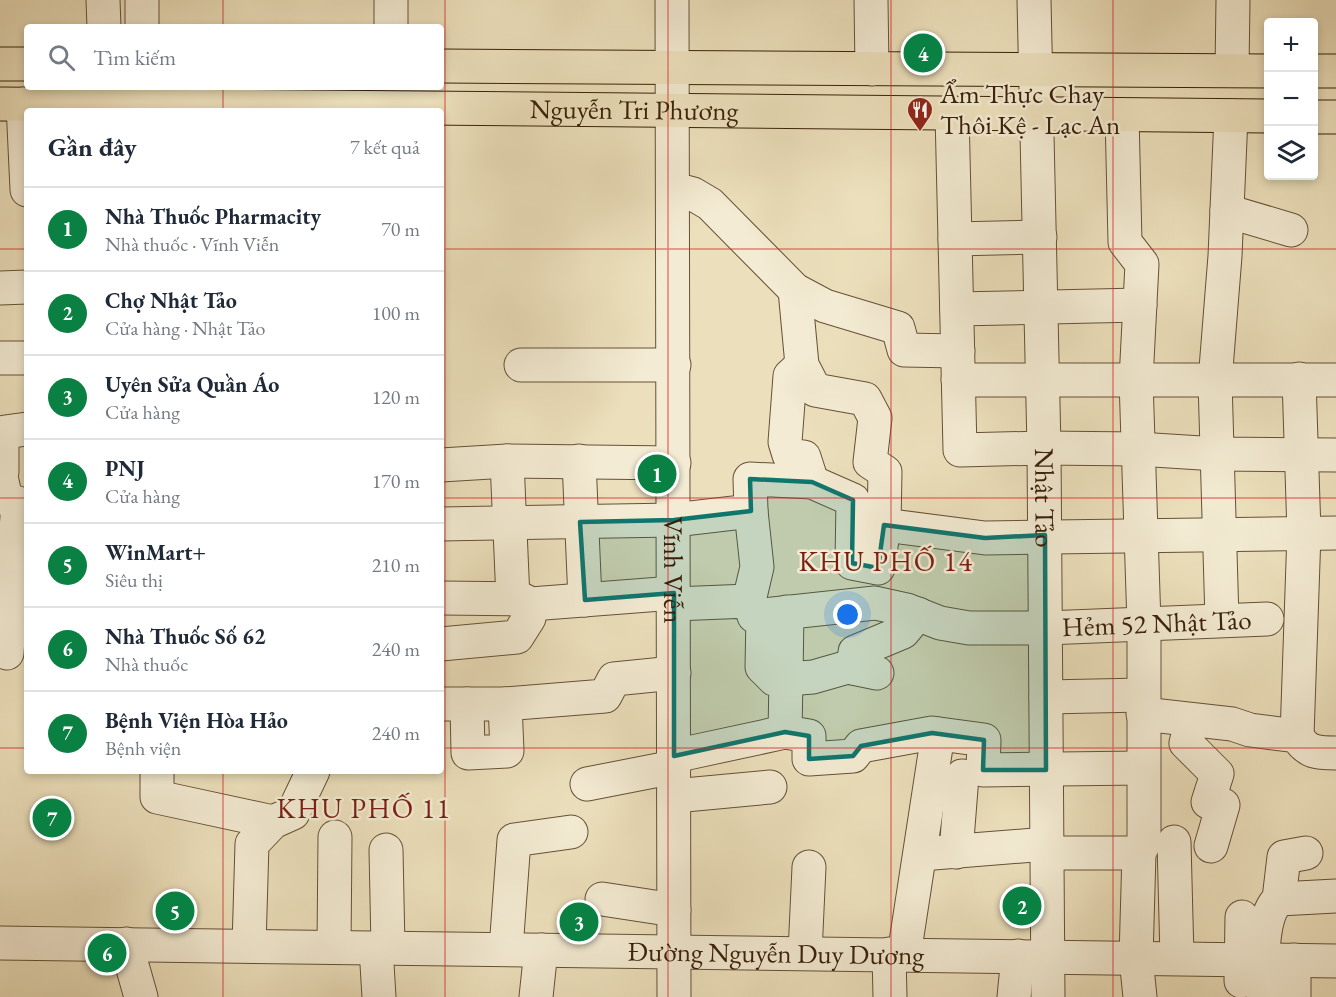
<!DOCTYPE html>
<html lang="vi">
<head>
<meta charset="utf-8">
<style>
	body { margin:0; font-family:"EB Garamond",serif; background:#f2f2f3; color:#1f2937 }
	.controls { position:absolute; right:18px; top:18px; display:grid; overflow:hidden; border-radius:6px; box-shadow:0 3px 9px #0003 }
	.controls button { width:54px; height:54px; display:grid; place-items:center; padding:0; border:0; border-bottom:2px solid #e0e1e3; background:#fff; color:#1f2937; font:30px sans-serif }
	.you { position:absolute; left:848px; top:615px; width:21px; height:21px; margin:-15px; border:4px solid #fff; border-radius:50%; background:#1a73e8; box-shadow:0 0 0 9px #1a73e833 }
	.badge { display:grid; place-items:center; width:39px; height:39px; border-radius:50%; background:#0b8043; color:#fff; font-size:20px; font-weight:700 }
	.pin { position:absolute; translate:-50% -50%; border:3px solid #fff; box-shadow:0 2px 6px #0006 }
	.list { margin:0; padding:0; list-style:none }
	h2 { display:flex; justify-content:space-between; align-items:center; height:78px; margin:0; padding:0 24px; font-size:26px }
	h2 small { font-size:20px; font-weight:400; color:#747a83 }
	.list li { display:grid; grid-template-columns:39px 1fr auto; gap:18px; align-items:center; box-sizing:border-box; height:84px; padding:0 24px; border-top:2px solid #e0e1e3 }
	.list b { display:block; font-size:22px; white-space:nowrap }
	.list p { margin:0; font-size:20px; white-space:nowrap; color:#747a83 }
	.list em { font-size:20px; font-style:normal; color:#747a83 }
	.icon { flex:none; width:33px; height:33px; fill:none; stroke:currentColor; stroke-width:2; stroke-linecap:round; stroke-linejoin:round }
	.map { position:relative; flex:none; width:1336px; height:997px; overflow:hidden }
	.search { position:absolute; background:#fff; box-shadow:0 3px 9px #0003; left:24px; top:24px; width:420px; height:66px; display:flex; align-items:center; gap:15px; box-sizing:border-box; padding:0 21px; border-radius:6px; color:#747a83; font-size:22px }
	.panel { position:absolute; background:#fff; box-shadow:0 3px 9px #0003; left:24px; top:108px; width:420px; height:666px; border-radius:6px }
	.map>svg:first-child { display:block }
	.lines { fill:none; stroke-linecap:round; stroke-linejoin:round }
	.minor-casing { stroke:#665036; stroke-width:35 }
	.major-casing { stroke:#392009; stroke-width:35 }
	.minor { stroke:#f3ebd3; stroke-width:33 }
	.major { stroke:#ece0bc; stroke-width:33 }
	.marked { fill:#0f766e; fill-opacity:0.2; stroke:#0f766e; stroke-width:4.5; stroke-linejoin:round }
	.grid { fill:none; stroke:#d62828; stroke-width:1.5; stroke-opacity:0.55 }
	.labels { text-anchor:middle; stroke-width:5; stroke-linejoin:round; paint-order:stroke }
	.poi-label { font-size:27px; fill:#392009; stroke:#f3ebd3; text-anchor:start }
	.street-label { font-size:27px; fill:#392009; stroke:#f3ebd3 }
	.neighbourhood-label { font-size:28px; letter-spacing:1.5px; fill:#7a1f14; stroke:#f3ebd3 }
</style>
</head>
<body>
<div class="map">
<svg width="1336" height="997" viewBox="0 0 1336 997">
	<rect width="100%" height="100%" fill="#ece0bc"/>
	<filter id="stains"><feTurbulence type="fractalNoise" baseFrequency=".00333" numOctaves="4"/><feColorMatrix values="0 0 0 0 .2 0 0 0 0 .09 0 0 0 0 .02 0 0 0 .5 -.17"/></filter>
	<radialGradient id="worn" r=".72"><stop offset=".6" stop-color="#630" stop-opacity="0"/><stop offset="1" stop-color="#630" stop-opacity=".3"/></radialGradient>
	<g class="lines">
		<defs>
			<g id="minor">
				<path d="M103,0L104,27"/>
				<path d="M142,0V27"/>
				<path d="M391,0V27"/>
				<path id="s1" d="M672,0L674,997"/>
				<path d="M871,0L872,69"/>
				<path id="s2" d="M1034,0L1044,448L1048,997"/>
				<path d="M1232,70L1233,0"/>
				<path d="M23,104L27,190"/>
				<path d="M952,113L960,450L1044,448L1138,449L1217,454L1336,455"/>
				<path d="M1122,115L1125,242L1142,264L1136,380L1144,624V843L1139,853L1136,958L1140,997"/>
				<path d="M674,189L693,194L710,204L795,290L825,306L898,328L904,350L958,351"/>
				<path d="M1227,211L1291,230"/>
				<path d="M955,239L1040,237"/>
				<path d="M0,288L27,287"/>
				<path d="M957,309L1140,305"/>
				<path d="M0,358H27"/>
				<path d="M521,365H674"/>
				<path d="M802,365L790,376L785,442L789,455L804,457L812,482"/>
				<path d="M958,380H1336"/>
				<path d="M507,461L513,599"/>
				<path d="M579,461L585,600"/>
				<path d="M441,465L507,461L674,463"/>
				<path d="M0,472L6,499L18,503L7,653"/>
				<path d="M2,472V437L5,432L27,429"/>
				<path d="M441,524L674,520L751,511L750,479L812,482L853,500L852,563L878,568L884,525L885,472L870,462L875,418L865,399L815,390L802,365L795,290"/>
				<path d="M884,525L985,538L1336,533"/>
				<path d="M441,598L521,599L531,604L674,593"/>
				<path d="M749,601L757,567L751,511"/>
				<path id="s3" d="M674,604L749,601L754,616L875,603L907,610L940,623L969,628H1046L1267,619"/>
				<path d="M787,612L786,679L813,677L848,667L877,673"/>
				<path d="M763,615L762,667L774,679H786L785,732"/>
				<path d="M1222,620L1215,381L1225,256L1231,116"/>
				<path d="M441,644L517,637L529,618L531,604"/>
				<path d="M854,668L855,652L903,632L918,614"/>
				<path d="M1046,697L1143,695"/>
				<path d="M441,704H505L605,696L614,679L674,673"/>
				<path d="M467,704L468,753L507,751L505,704"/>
				<path d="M1143,714L1232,724L1250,730L1297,736C1307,753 1318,753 1336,753"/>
				<path d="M1192,720L1186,743L1217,774L1208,802L1223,805L1211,846"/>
				<path d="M1297,736L1304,533L1299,379"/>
				<path d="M674,756L785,732L809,736V759L853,756L861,746L932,733L984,740L983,770L1142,768"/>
				<path d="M157,771V797L273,822"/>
				<path d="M587,784L674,767"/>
				<path d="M674,796L770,787"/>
				<path d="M1174,842L1177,958"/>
				<path d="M386,850L388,948"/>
				<path d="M956,852L962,776"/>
				<path d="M1047,853H1139"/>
				<path d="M921,854L1047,844"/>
				<path d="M602,899L674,910"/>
				<path d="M1279,899L1336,896"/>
				<path id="s4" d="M0,943L1336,961"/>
				<path d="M126,944L141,997"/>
				<path d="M249,946L252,844L273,822L293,813L313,771"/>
				<path d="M334,947L335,837"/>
				<path d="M376,948L379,997"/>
				<path d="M506,949L514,840L571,832"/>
				<path d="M805,953L809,867"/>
				<path d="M889,954L890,997"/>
				<path d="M904,955L938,734"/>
				<path d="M1241,981L1242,917"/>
				<path d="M536,997L541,950"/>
				<path d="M1014,997L1018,956"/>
				<path d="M1263,997C1263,971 1259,917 1279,899L1284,857L1306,853"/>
				<path d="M1294,997V960"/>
			</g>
			<g id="major">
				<path d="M0,64H27"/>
				<path d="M441,66L1268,71"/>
				<path d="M1314,71H1336"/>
				<path id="s5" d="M0,104L1268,116"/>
				<path d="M1314,117H1336"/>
			</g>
		</defs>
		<!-- minor casing -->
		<use href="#minor" class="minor-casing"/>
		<!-- major casing -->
		<use href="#major" class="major-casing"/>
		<!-- minor -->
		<use href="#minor" class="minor"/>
		<!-- major -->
		<use href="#major" class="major"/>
	</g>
	<!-- marked area -->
	<path class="marked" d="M750,479L812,482L853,500L852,563L878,568L884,525L985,538L1045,535L1046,770H983L984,740L932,733L861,746L853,756L809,759V736L785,732L674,756V593L585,600L580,522L674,520L751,511Z"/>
	<!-- grid -->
	<path class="grid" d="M223,0V27M445,0V997M668,0V997M891,0V997M1113,0V997M223,87V111M0,249H27M441,249H1336M0,498H27M441,498H1336M0,748H27M441,748H1336M223,771V997"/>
	<!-- icons -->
	<defs>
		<symbol id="restaurant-pin" viewBox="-11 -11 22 30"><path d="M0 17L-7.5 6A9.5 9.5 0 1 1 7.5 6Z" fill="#8f2418" stroke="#f3ebd3"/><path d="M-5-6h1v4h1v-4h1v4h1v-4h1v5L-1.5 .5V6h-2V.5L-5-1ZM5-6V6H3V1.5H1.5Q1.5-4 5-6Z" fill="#fff"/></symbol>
	</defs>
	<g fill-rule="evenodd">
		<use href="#restaurant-pin" x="905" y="95" width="30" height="40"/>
	</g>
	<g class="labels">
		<!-- poi labels -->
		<g class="poi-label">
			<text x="940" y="103">Ẩm Thực Chay<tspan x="940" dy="31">Thôi Kệ - Lạc An</tspan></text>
		</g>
		<!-- street labels -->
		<g class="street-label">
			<text dy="9" stroke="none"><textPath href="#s5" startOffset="634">Nguyễn Tri Phương</textPath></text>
			<text dy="9" stroke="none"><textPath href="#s2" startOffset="498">Nhật Tảo</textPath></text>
			<text dy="9" stroke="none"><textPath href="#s1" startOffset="570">Vĩnh Viễn</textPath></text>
			<text dy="9" stroke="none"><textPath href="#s3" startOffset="498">Hẻm 52 Nhật Tảo</textPath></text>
			<text dy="9" stroke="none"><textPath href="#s4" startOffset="776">Đường Nguyễn Duy Dương</textPath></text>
		</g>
		<!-- neighbourhood labels -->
		<g class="neighbourhood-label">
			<text x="886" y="571">KHU PHỐ 14</text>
			<text x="364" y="818">KHU PHỐ 11</text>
		</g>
	</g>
	<rect width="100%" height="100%" filter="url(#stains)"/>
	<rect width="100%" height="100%" fill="url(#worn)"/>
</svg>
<div class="controls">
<button>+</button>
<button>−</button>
<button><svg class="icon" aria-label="layers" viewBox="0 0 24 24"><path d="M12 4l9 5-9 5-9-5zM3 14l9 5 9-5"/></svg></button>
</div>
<div class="you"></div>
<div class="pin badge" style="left:657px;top:474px">1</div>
<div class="pin badge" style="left:1022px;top:906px">2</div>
<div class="pin badge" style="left:579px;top:922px">3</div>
<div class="pin badge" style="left:923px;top:53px">4</div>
<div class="pin badge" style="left:175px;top:911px">5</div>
<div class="pin badge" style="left:107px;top:953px">6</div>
<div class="pin badge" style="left:52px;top:818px">7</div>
<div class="search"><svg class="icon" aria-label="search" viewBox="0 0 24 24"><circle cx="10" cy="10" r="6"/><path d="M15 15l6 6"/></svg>Tìm kiếm</div>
<section class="panel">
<h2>Gần đây<small>7 kết quả</small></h2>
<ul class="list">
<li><span class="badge">1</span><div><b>Nhà Thuốc Pharmacity</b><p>Nhà thuốc · Vĩnh Viễn</p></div><em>70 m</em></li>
<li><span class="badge">2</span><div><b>Chợ Nhật Tảo</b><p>Cửa hàng · Nhật Tảo</p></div><em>100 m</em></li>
<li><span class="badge">3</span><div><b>Uyên Sửa Quần Áo</b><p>Cửa hàng</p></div><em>120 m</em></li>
<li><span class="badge">4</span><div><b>PNJ</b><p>Cửa hàng</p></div><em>170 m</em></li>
<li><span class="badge">5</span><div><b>WinMart+</b><p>Siêu thị</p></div><em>210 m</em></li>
<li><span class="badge">6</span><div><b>Nhà Thuốc Số 62</b><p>Nhà thuốc</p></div><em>240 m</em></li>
<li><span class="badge">7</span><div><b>Bệnh Viện Hòa Hảo</b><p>Bệnh viện</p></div><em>240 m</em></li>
</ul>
</section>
</div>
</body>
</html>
